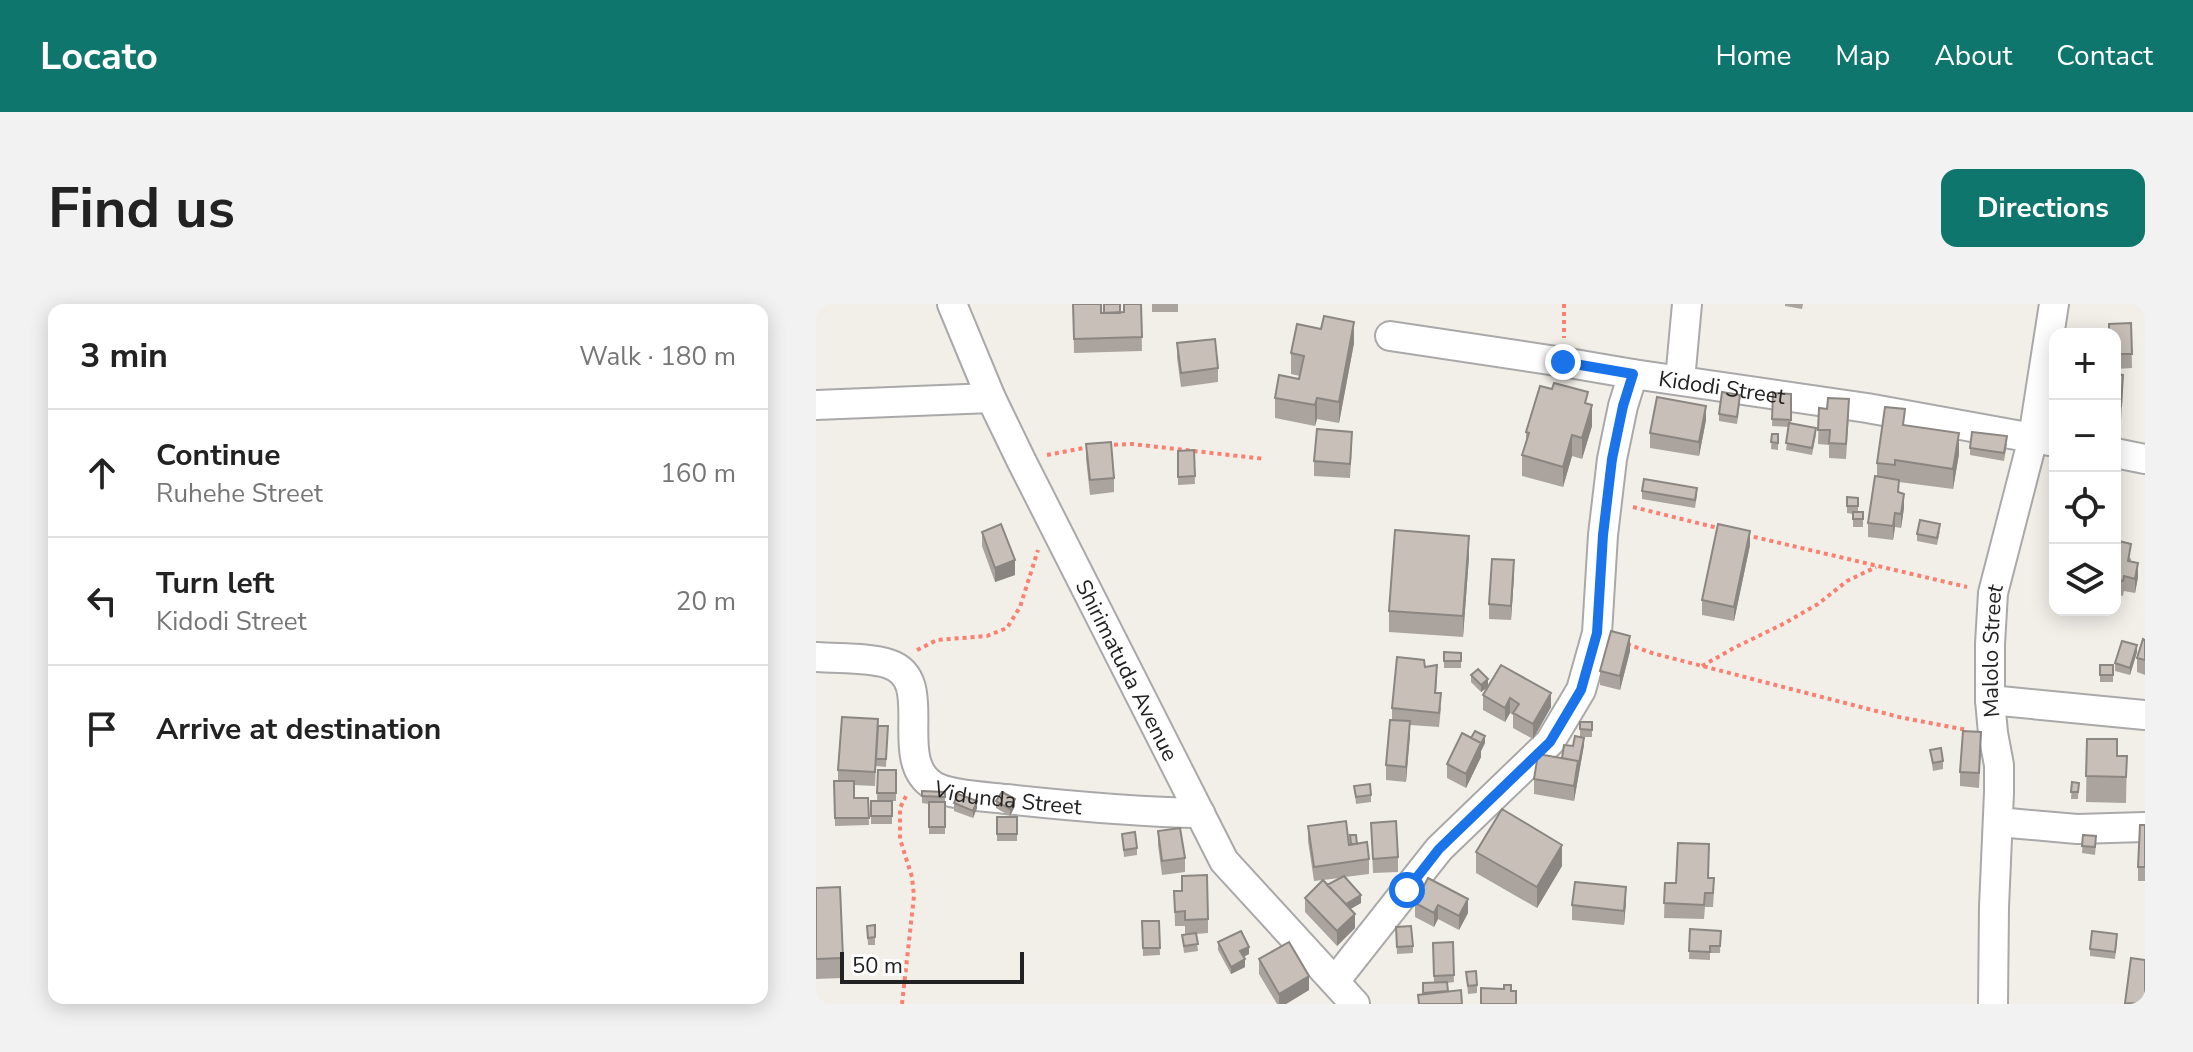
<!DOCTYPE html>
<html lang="en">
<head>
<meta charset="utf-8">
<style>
	body { margin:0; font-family:"Nunito Sans",sans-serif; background:#f2f2f2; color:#222 }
	.controls { position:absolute; right:24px; top:24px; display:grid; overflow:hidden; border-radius:16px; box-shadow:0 4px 20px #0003 }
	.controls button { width:72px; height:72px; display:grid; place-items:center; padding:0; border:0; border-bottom:2px solid #e0e0e0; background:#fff; color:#222; font:40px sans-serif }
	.scale { position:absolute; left:24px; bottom:20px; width:184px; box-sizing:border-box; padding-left:8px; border:4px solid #222; border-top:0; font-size:22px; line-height:28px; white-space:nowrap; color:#222; -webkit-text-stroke:6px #fff; paint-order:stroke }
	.stop { position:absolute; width:24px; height:24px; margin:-18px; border:6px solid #1a73e8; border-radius:50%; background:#fff }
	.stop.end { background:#1a73e8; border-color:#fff; box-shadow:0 2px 8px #0008 }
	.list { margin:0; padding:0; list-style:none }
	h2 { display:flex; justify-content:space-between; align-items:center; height:104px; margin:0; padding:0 32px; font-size:34px }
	h2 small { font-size:26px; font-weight:400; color:#767676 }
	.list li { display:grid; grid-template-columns:52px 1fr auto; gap:24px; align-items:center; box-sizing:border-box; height:128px; padding:0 32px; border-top:2px solid #e0e0e0 }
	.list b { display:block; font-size:30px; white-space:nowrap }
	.list p { margin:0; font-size:26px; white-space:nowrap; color:#767676 }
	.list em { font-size:26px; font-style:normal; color:#767676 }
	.icon { flex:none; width:44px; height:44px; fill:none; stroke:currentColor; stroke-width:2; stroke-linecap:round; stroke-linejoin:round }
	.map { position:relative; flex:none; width:1329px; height:700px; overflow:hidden; border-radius:16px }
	header { display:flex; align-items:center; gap:48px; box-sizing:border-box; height:112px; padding:0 40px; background:#0f766e; color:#fff }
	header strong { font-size:38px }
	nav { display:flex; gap:44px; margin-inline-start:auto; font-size:28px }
	.intro { display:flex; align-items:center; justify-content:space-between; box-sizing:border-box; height:192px; padding:0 48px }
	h1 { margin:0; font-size:56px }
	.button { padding:20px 36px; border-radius:16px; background:#0f766e; color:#fff; font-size:28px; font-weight:700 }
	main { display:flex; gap:48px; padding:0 48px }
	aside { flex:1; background:#fff; border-radius:16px; box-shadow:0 4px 20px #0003 }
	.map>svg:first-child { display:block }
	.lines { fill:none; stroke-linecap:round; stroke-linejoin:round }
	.street-casing { stroke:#a9a9a9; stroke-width:32 }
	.path { stroke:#fa8072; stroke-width:4; stroke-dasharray:4 4; stroke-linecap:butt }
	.street { stroke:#fff; stroke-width:28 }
	.wall { fill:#aba49e; fill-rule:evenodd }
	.shaded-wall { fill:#8b8681 }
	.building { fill:#c7bfb8; stroke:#8b8681; stroke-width:2 }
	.route { stroke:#1a73e8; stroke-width:10 }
	.labels { text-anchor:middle; stroke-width:6; stroke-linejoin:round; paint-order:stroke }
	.street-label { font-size:22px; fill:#222; stroke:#fff }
</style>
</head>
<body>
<header>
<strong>Locato</strong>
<nav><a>Home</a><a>Map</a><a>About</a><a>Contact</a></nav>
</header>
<div class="intro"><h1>Find us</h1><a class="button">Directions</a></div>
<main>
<aside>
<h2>3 min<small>Walk · 180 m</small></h2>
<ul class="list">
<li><svg class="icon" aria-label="ahead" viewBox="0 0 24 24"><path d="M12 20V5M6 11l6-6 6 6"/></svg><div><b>Continue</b><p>Ruhehe Street</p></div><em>160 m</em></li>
<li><svg class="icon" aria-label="left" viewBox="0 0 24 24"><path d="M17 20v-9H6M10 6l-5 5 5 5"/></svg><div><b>Turn left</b><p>Kidodi Street</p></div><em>20 m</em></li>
<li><svg class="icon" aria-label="arrive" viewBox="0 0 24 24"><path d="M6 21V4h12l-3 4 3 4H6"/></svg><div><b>Arrive at destination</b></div></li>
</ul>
</aside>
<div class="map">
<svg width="1329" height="700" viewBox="0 0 1329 700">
	<rect width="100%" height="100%" fill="#f2efe9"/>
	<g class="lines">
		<defs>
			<g id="street">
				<path id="s1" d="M136,0L175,94L205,156L408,557L539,700"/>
				<path id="s2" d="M574,32L747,58L817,70L1051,104L1239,138"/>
				<path d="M864,76L871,0"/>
				<path d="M0,101L175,94"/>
				<path d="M1299,149L1329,155"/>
				<path id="s3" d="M0,353C22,355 52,353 73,360C122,376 74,456 118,482C132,491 172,493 190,495C255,502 319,508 384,509"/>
				<path d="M1174,396L1329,411"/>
				<path d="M1182,518L1261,525L1329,523"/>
				<path d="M519,677L623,545L734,438L765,386L781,329L787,231L796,155L807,102L817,70"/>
				<path id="s4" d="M1177,700L1178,603L1183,488V461L1177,429L1174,396V340L1177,289L1217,134L1238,0"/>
			</g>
		</defs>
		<!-- street casing -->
		<use href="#street" class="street-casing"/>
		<!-- path -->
		<path class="path" d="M748,0V34
			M290,141L316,140L449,155
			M231,151L273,143
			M817,203L906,225
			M930,231L1151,283
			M811,340L836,349L1083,413L1151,426
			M101,346L121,336L171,332L191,324L204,303L222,246
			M886,362L918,344L969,319L1002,300L1031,277L1060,263
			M86,700L98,592L96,573L84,535V504L91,490"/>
		<!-- street -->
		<use href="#street" class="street"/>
	</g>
	<!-- wall -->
	<path class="wall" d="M257,0L285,9L308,8L325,0L326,47L258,49Z
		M336,0H362V8H336Z
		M969,0H987L986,5L969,2Z
		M1315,19L1316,64L1299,65V30Z
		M361,39L402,64V78L365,83L361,54Z
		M538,39L523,119L501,115L499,122L459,114V94L483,75L484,72L475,70V49Z
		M1299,70L1307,85L1305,117L1299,116Z
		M957,89L975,90V119L1000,131L996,151L970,146L973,123L956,122Z
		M924,98L921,120L903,117V110Z
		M772,100L776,122L766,155L756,152L747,183L706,172V151L710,138V128Z
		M1003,104L1033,110L1030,155L1013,154V141L1002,140Z
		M890,116L883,152L834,144V129Z
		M1089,121L1143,150L1137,185L1083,178V189L1088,204L1085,224L1079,223L1077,236L1052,233V219L1061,173V159Z
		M956,130H962V146L955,145Z
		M270,140L298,174V188L274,191L270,155Z
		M1191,140L1188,157L1154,151V144Z
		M536,142L534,174L498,172V157Z
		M378,146L379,180L362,181V147Z
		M826,187L881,191L879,204L826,195Z
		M1031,193L1042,194V208H1047V223H1037V210L1031,209Z
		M1124,227L1121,241L1101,237V230Z
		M166,228L199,271L179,278L166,242Z
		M1299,236L1315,255V257L1322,273L1319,289L1308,287L1307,292L1299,290Z
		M934,241L918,317L886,311V296Z
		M653,253L647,333L573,328V307Z
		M698,271L695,316L673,315V300Z
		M1329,336V371L1321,368V354Z
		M814,347L804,386L784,381V367Z
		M628,348L645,349V364H628Z
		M1321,348L1314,371L1299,367V359Z
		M685,361L735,403L717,435L697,424V411L694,409L689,418L667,406V391Z
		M1284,361H1297V378H1284Z
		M609,363L621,375L620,389L625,404L623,423L594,421L590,478L570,476V461L576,416V404Z
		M655,371L672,383L665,388L655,378Z
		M764,418H776V433H764Z
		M62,422H72L70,463L60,462L59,482L38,481V494H52L53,521L19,522L18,477H22V466Z
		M1271,435L1301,452H1311L1310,499L1270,498Z
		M669,439L665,447V453L650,484L631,474V460Z
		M768,441L758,497L718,490V475L746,454L757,442Z
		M1165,442L1163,484L1144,482V468Z
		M1114,446L1127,457V465L1117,467Z
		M62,466H80V497H61Z
		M1256,478L1263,479L1262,495H1255Z
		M538,482L555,491V498L540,500Z
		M106,487L129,488V530H113V500L106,499Z
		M55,497H76V520H55Z
		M180,497L199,502L194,512L180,504Z
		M138,499L161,504L157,514L138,507Z
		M181,513H201V537H181Z
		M555,519L582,553V568L557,569Z
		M1329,521V577H1322V563Z
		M492,522L533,541L535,540L534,531L553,555V570L529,573L545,599L534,605L539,624L521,642L489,608V594L507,576L498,577L492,537ZM524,574L511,581L507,576Z
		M342,527L369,554V568L346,571L342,541Z
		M306,530L321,544V551L308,553Z
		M1267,531L1280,540L1279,551L1266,549Z
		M660,548L746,562L721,604L660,569Z
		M366,572L392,615V629L380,630L382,647L368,649L366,631L379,630H369V622H359L358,587H366Z
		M612,574L652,609L643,626L622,615L618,623L599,613V599Z
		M892,574L898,588L897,603H889L888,615L848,614L849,579H860Z
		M0,584L27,654V674L0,675Z
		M810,598L808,621L756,616V601Z
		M326,617H343L344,651L327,652Z
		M59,621V641H52L51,622Z
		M580,623L597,642V649L581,650Z
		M874,625L905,627L904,649H894V656L873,655Z
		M402,638L433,650L428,653L429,663L415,670L402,646Z
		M637,638L638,678L631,679L632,687L646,700H602V691L607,690L618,678L617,639Z
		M1301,638L1299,655L1274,652V645Z
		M443,655L493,686L470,700H461L443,670Z
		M650,668L661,681V689L652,690Z"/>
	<!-- shaded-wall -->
	<path class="shaded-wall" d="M538,18V39L523,119V98Z
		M501,94V115L499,122V101Z
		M776,101V122L766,155V134Z
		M890,102V116L883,152V138Z
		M1143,129V150L1137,185V165Z
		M756,131V152L747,183V163Z
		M1088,190V204L1085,224V210Z
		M1079,209V223L1077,236V222Z
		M934,227V241L918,317V303Z
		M653,232V253L647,333V312Z
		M199,256V271L179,278V264Z
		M698,256V271L695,316V302Z
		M1322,259V273L1319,289V275Z
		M814,332V347L804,386V372Z
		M1321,341V348L1314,371V364Z
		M672,375V383L665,388V381Z
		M735,389V403L717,435V420Z
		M694,394V409L689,418V404Z
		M594,417V432L590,478V463Z
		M669,432V439L665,447V453L650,484V470Z
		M768,434V441L758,497V482Z
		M199,495V502L194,512V505Z
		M161,497V504L157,514V507Z
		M746,541V562L721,604V583Z
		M810,583V598L808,621V607Z
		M545,591V599L526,610V603Z
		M652,595V609L643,626V612Z
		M622,601V615L618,623V609Z
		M539,610V624L521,642V627Z
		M433,643V650L424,654V647Z
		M429,655V663L415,670V663Z
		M493,672V686L470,700H463V690Z"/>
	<!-- building -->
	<path class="building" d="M257,0H285V9L308,8V0H325L326,33L258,35Z
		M288,0H304V9H288Z
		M508,12L538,18L523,98L501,94L499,101L459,94L463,71L483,75L488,52L475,49L481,20L505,25Z
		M1315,19L1316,50H1299V30H1293V20Z
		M399,35L402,64L365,69L361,39Z
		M1299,70L1307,71L1305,102H1299Z
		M738,79L772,88L769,99L776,101L766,134L756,131L747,163L706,151L713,129L710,128L724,82L736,85Z
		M906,88L924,91L921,113L903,110Z
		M957,89L975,90V116L956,115Z
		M841,93L890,102L883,138L834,129Z
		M1012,94L1033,95L1030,140L1013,139L1014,126H1002L1003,104L1011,105Z
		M1069,103L1089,105L1087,121L1143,129L1137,165L1079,156V161L1061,159Z
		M973,119L1000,124L996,144L970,139Z
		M501,125L536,128L534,160L498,157Z
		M1156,128L1191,132L1188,149L1154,144Z
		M956,130H962V139L955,138Z
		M295,138L298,174L274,176L270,140Z
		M378,146L379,172L362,173V147Z
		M1059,172L1083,176L1082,188L1088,190L1085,210L1079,209L1077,222L1052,219Z
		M828,175L881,184L879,196L826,187Z
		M1031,193L1042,194V202H1031Z
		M1037,208H1047V215H1037Z
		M1104,216L1124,220L1121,234L1101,230Z
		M185,220L199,256L179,264L166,228Z
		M902,220L934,227L918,303L886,296Z
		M579,226L653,232L647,312L573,307Z
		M1299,236L1315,240L1312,257L1322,259L1319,275L1308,272L1307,277L1299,275Z
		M676,255L698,256L695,302L673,300Z
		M795,327L814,332L804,372L784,367Z
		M1327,335L1329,336V356L1321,354Z
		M1306,337L1321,341L1314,364L1299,359Z
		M628,348L645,349V357H628Z
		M581,353L608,356L609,363L621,361L619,389H625L623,409L576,404Z
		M685,361L735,389L717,420L697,409L703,400L694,394L689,404L667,391Z
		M1284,361H1297V371H1284Z
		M662,365L672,375L665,381L655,371Z
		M26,413L62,415L59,468L22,466Z
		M574,416L594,417L590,463L570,461Z
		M764,418H776V426L764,425Z
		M62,422H72L70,455H60Z
		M659,427L669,432L663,444L665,439L655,434Z
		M1147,427L1165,428L1163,469L1144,468Z
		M646,429L665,439L650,470L631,460Z
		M759,432L768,434L762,464V457L746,454L748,441L757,442Z
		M1271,435H1301V452H1311L1310,473L1270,472Z
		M1125,444L1127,457L1117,459L1114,446Z
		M722,450L762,457L758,482L718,475Z
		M62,466H80V489H61Z
		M18,477H38V494H52L53,514H19Z
		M1256,478L1263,479L1262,488H1255Z
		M554,480L555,491L540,493L538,482Z
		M106,487L129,488V493L106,492Z
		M186,488L199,495L194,505L180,497Z
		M142,490L161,497L157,507L138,499Z
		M55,497H76V512H55Z
		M113,498H129V523H113Z
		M686,505L746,541L721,583L660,548Z
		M181,513H201V530H181Z
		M530,517L533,541L551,538L553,555L498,563L492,522Z
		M580,517L582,553L557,555L555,519Z
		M1324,521H1329V563H1322Z
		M364,524L369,554L346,557L342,527Z
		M319,528L321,544L308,546L306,530Z
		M534,531H540L541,540H535Z
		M1267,531L1280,532L1279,543L1266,542Z
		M862,539L893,540L892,574H898L897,589H889L888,601L848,599L849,579H860Z
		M391,571L392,615L369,616V607L359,608L358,587H366V572Z
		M528,572L545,591L530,600L511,581Z
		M612,574L652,595L643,612L622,601L618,609L599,599Z
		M507,576L539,610L521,627L489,594Z
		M759,578L810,583L808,607L756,601Z
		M24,583L27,654L0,655V584Z
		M326,617H343L344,644H327Z
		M59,621V633L52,634L51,622Z
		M595,622L597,642L581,643L580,623Z
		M874,625L905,627L904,642H894V648L873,647Z
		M425,627L433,643L424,647L429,655L415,663L402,638Z
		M1276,627L1301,630L1299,648L1274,645Z
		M380,629L382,640L368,642L366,631Z
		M473,638L493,672L463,690L443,655Z
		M637,638L638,671L618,672L617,639Z
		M1315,654L1329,656V700L1309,699Z
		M660,667L661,681L652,682L650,668Z
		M631,678L632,687L607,689V679Z
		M688,681H695V687H700V700H665V684L688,685Z
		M645,686L646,700H603L602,691Z"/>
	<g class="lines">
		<!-- route -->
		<path class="route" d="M591,586L623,545L734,438L765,386L781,329L787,231L796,155L807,102L817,70L747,58"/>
	</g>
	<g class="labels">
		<!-- street labels -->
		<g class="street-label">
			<text dy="8" stroke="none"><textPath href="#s2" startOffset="336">Kidodi Street</textPath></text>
			<text dy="8" stroke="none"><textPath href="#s4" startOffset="354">Malolo Street</textPath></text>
			<text dy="8" stroke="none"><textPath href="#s1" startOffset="406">Shirimatuda Avenue</textPath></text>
			<text dy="8" stroke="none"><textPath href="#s3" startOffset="288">Vidunda Street</textPath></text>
		</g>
	</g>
</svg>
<div class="controls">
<button>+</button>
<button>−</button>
<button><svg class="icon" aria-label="locate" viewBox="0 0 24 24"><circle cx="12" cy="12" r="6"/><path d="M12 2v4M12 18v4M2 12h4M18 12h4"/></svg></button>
<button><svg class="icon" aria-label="layers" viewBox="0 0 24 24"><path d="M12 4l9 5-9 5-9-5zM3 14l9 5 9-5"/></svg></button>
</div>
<div class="scale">50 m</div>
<div class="stop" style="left:591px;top:586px"></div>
<div class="stop end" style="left:747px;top:58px"></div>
</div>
</main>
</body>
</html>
